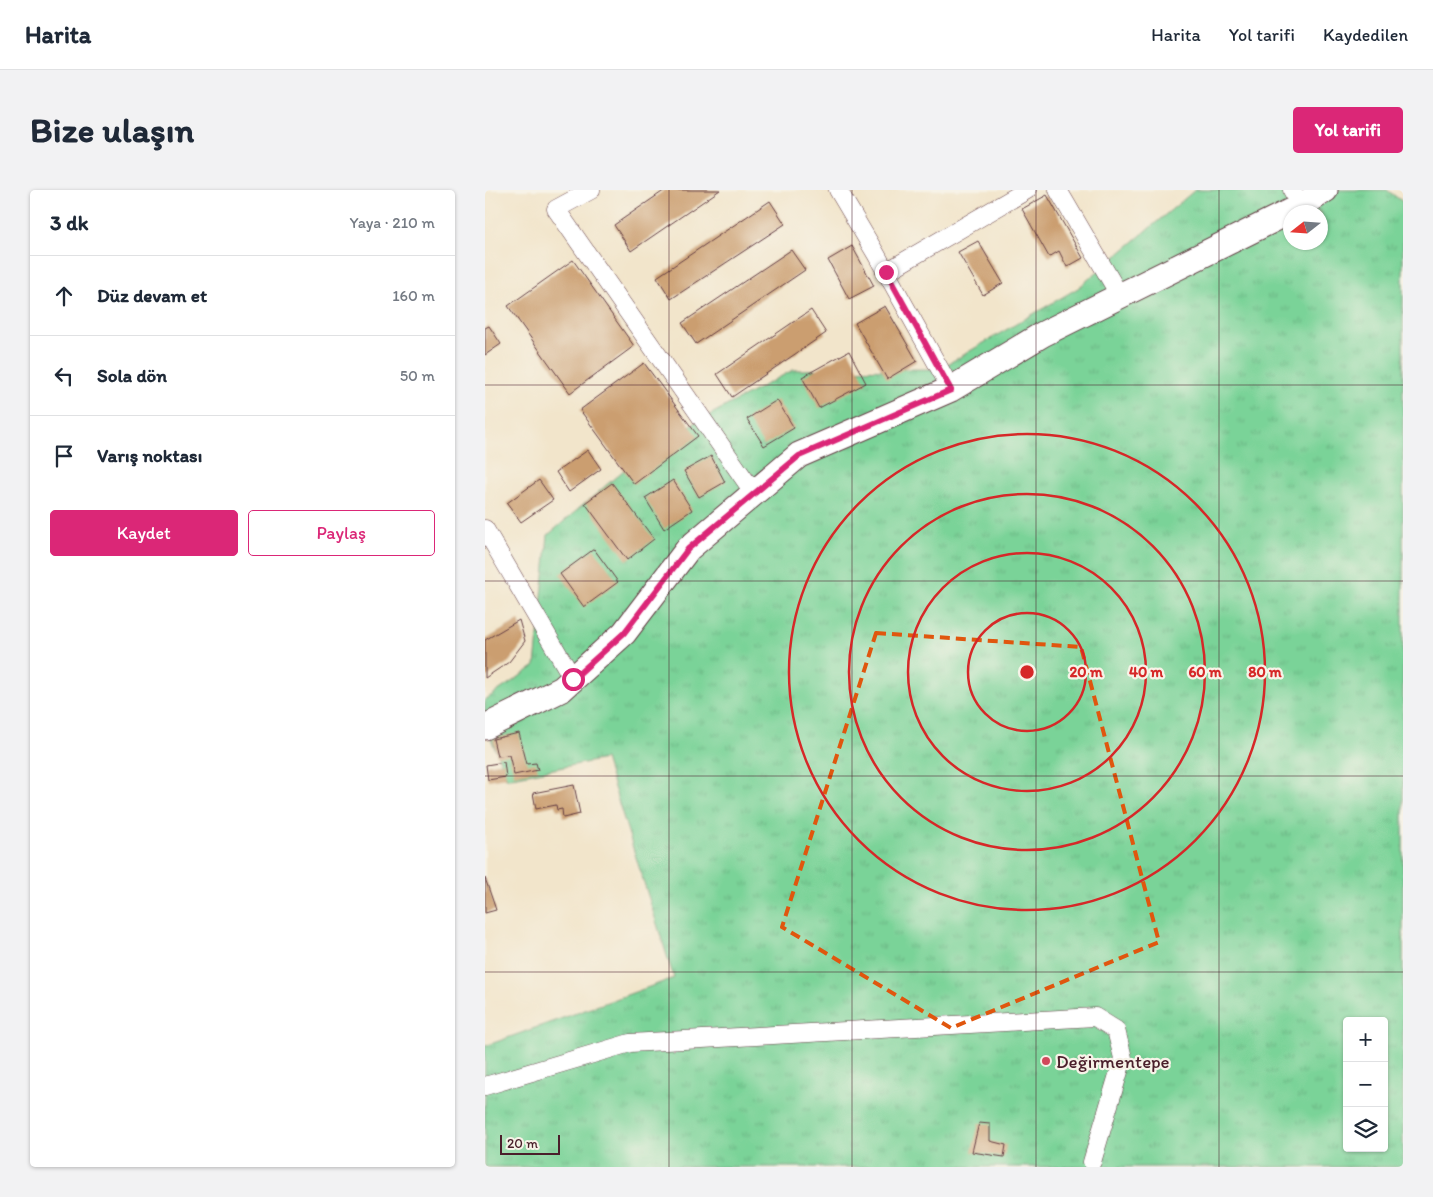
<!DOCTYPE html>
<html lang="tr">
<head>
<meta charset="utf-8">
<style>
	body { margin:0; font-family:Itim,sans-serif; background:#f2f2f3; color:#1f2937 }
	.controls { position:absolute; right:15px; bottom:15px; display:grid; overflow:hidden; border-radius:5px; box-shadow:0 1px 4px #0004 }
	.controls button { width:45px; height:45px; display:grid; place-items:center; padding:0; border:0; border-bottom:1px solid #e0e1e3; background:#fff; color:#1f2937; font:25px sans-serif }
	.compass { position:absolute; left:798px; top:15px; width:45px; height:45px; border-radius:50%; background:#fff; box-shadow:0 1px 4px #0004; rotate:253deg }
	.scale { position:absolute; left:15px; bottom:12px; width:60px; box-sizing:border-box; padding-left:5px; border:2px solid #4a1f2b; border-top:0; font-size:14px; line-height:18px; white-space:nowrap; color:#4a1f2b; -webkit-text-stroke:4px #f7f3e8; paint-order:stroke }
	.stop { position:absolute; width:15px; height:15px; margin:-11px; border:4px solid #db2777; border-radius:50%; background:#fff }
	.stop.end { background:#db2777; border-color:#fff; box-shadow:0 1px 5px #0008 }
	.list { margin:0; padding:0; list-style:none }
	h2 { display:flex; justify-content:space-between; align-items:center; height:65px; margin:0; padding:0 20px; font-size:21px }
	h2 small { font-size:16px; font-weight:400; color:#747a83 }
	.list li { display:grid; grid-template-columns:32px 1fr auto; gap:15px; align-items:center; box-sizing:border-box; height:80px; padding:0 20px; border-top:1px solid #e0e1e3 }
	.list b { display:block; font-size:19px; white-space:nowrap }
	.list em { font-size:16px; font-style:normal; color:#747a83 }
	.actions { display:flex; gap:10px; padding:15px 20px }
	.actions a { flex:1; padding:11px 0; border:1px solid #db2777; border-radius:5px; text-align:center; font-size:18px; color:#db2777 }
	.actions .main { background:#db2777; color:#fff }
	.icon { flex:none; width:28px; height:28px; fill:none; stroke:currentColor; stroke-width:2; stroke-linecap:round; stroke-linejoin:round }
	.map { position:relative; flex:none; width:918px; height:977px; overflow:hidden; border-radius:5px }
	header { display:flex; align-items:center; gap:30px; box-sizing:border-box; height:70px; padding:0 25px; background:#fff; border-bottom:1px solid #e0e1e3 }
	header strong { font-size:24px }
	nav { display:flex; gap:28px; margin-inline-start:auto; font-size:18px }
	.intro { display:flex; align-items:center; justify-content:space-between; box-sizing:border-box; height:120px; padding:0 30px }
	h1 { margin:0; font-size:35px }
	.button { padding:12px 22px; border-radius:5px; background:#db2777; color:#fff; font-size:18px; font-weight:700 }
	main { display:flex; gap:30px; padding:0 30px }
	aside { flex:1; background:#fff; border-radius:5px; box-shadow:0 1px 4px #0004 }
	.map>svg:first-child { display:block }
	.grass { fill:url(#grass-tufts); stroke:#627962; fill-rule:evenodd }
	.building { fill:#cb9e6f }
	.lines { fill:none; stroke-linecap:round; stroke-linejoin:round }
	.street-casing { stroke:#633d43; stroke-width:19 }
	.secondary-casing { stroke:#633d43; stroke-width:27 }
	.street { stroke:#fff; stroke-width:18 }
	.secondary { stroke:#fff; stroke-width:25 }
	.route { stroke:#db2777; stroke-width:6 }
	.marked { fill:none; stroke:#e0560e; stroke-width:4; stroke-dasharray:10 6; stroke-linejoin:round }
	.grid { fill:none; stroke:#4a1f2b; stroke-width:1; stroke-opacity:0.55 }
	.ring { fill:none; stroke:#d62828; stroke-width:2.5 }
	.poi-dot { fill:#d1495b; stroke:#f7f3e8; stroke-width:2 }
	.labels { text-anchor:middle; stroke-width:4.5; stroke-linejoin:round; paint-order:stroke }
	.poi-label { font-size:19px; fill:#4a1f2b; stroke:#f7f3e8; text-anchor:start }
	.centre { fill:#d62828; stroke:#f7f3e8; stroke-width:2.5 }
	.ring-label { font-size:15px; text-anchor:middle; font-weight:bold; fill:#d62828; stroke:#f7f3e8; stroke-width:4.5; stroke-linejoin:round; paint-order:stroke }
</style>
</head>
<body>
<header>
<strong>Harita</strong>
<nav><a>Harita</a><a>Yol tarifi</a><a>Kaydedilen</a></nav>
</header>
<div class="intro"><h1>Bize ulaşın</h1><a class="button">Yol tarifi</a></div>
<main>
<aside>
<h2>3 dk<small>Yaya · 210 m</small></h2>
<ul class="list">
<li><svg class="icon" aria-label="ahead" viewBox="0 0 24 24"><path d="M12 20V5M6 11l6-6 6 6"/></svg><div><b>Düz devam et</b></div><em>160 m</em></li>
<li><svg class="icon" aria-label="left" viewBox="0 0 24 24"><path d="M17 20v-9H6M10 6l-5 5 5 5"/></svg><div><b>Sola dön</b></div><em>50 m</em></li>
<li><svg class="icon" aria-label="arrive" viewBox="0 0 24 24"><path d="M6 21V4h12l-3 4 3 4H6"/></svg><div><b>Varış noktası</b></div></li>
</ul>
<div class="actions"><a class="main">Kaydet</a><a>Paylaş</a></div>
</aside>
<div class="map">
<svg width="918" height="977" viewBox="0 0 918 977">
	<defs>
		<pattern id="grass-tufts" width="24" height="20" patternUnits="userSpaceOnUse" patternTransform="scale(1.25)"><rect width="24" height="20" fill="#7ad398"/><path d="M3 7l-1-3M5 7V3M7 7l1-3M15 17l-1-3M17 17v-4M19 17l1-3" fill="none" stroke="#6bb583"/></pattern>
	</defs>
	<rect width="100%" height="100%" fill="#f7f3e8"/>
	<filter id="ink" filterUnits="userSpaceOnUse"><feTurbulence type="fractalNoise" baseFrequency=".02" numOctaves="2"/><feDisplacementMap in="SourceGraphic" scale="10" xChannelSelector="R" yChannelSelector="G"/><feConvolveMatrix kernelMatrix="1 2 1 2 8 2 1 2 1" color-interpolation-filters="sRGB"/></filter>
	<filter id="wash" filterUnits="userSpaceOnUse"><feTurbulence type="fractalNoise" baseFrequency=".0096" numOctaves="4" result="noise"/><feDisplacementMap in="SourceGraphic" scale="20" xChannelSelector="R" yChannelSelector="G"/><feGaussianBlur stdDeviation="1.12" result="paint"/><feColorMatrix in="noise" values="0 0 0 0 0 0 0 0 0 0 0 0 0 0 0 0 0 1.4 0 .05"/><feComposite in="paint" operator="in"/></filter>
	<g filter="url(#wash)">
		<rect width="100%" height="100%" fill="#f2e5cb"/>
		<!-- grass -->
		<path class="grass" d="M710,0H902L918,12V977H0V856L189,788L120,569L22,588L0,534V510L50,476L63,345L167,256L308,180L454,179L593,98ZM806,22H836V52H806ZM862,831H899V958H862Z"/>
		<g id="blocks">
			<!-- building -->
			<path class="building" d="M180,0H235L146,61L129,35Z
				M562,5L598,68L582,77L574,61L564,67L537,19Z
				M285,11L300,34L186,109L172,87Z
				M493,51L518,93L498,105L473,62Z
				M367,56L389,96L364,109L343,70Z
				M306,60L320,80L211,154L197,133Z
				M88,70L149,156L85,203L23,116Z
				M400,116L432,171L402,189L370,133Z
				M326,120L341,143L247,207L232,184Z
				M4,136L16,154L0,165V138Z
				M364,161L381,193L334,218L317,187Z
				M159,173L213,246L149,294L95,220Z
				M292,210L309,238L279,256L262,229Z
				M103,260L116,279L84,302L71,282Z
				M226,266L240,292L214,307L199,281Z
				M54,290L68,310L36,332L22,313Z
				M188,290L207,320L179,339L160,308Z
				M127,293L169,349L142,370L100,313Z
				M109,359L133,392L99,417L75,384Z
				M34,430L40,451L24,472L0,488V450Z
				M34,543L42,574L51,573L53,580L29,585L24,565L12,566L8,549Z
				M19,572L21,587L3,590L1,575Z
				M89,595L95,624L78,628L77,619L72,620L71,615L51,619L48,603Z
				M0,688L11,720L0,723Z
				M494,933L505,934V951L521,955L519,967L487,962Z"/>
		</g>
	</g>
	<g filter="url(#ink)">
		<use href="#blocks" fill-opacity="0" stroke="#633d43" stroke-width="1"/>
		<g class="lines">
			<defs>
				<path id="street" d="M106,0L71,19L269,303
					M353,0L391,64L466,199
					M573,0L635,106
					M807,0L816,16
					M401,82L542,0
					M0,339L88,489
					M0,896L145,853L610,827L631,840L638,868L607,972"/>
				<path id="secondary" d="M0,537L77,499L139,443L203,359L314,265L466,199L558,144L816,16L840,0"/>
			</defs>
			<!-- street casing -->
			<use href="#street" class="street-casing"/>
			<!-- secondary casing -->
			<use href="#secondary" class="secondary-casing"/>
			<!-- street -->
			<use href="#street" class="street"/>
			<!-- secondary -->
			<use href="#secondary" class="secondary"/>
		</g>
	</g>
	<g class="lines" filter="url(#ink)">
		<!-- route -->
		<path class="route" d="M88,489L139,443L203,359L314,266L466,200L401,82"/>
	</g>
	<!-- marked area -->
	<path class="marked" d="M391,443L596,457L674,752L466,838L297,737Z"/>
	<!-- grid -->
	<path class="grid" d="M184,0V977M367,0V977M551,0V977M734,0V977M0,195H918M0,391H918M0,586H918M0,782H918"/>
	<!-- distance rings -->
	<g class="ring">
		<circle cx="542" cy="482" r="59"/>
		<circle cx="542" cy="482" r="119"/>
		<circle cx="542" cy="482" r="178"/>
		<circle cx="542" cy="482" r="238"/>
	</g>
	<!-- markers -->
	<circle class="poi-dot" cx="561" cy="871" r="5"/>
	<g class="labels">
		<!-- poi labels -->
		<g class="poi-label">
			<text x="571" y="878">Değirmentepe</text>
		</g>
	</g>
	<circle cx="542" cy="482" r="8" class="centre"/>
	<g class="ring-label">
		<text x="601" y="487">20 m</text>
		<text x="661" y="487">40 m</text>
		<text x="720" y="487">60 m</text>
		<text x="780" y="487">80 m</text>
	</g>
</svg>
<div class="controls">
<button>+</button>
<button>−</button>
<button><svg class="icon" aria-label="layers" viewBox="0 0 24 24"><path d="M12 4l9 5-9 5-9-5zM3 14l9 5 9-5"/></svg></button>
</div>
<svg class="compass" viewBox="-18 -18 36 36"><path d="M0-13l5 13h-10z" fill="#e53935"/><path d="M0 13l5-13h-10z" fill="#747a83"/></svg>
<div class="scale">20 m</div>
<div class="stop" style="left:88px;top:489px"></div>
<div class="stop end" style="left:401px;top:82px"></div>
</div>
</main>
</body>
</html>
